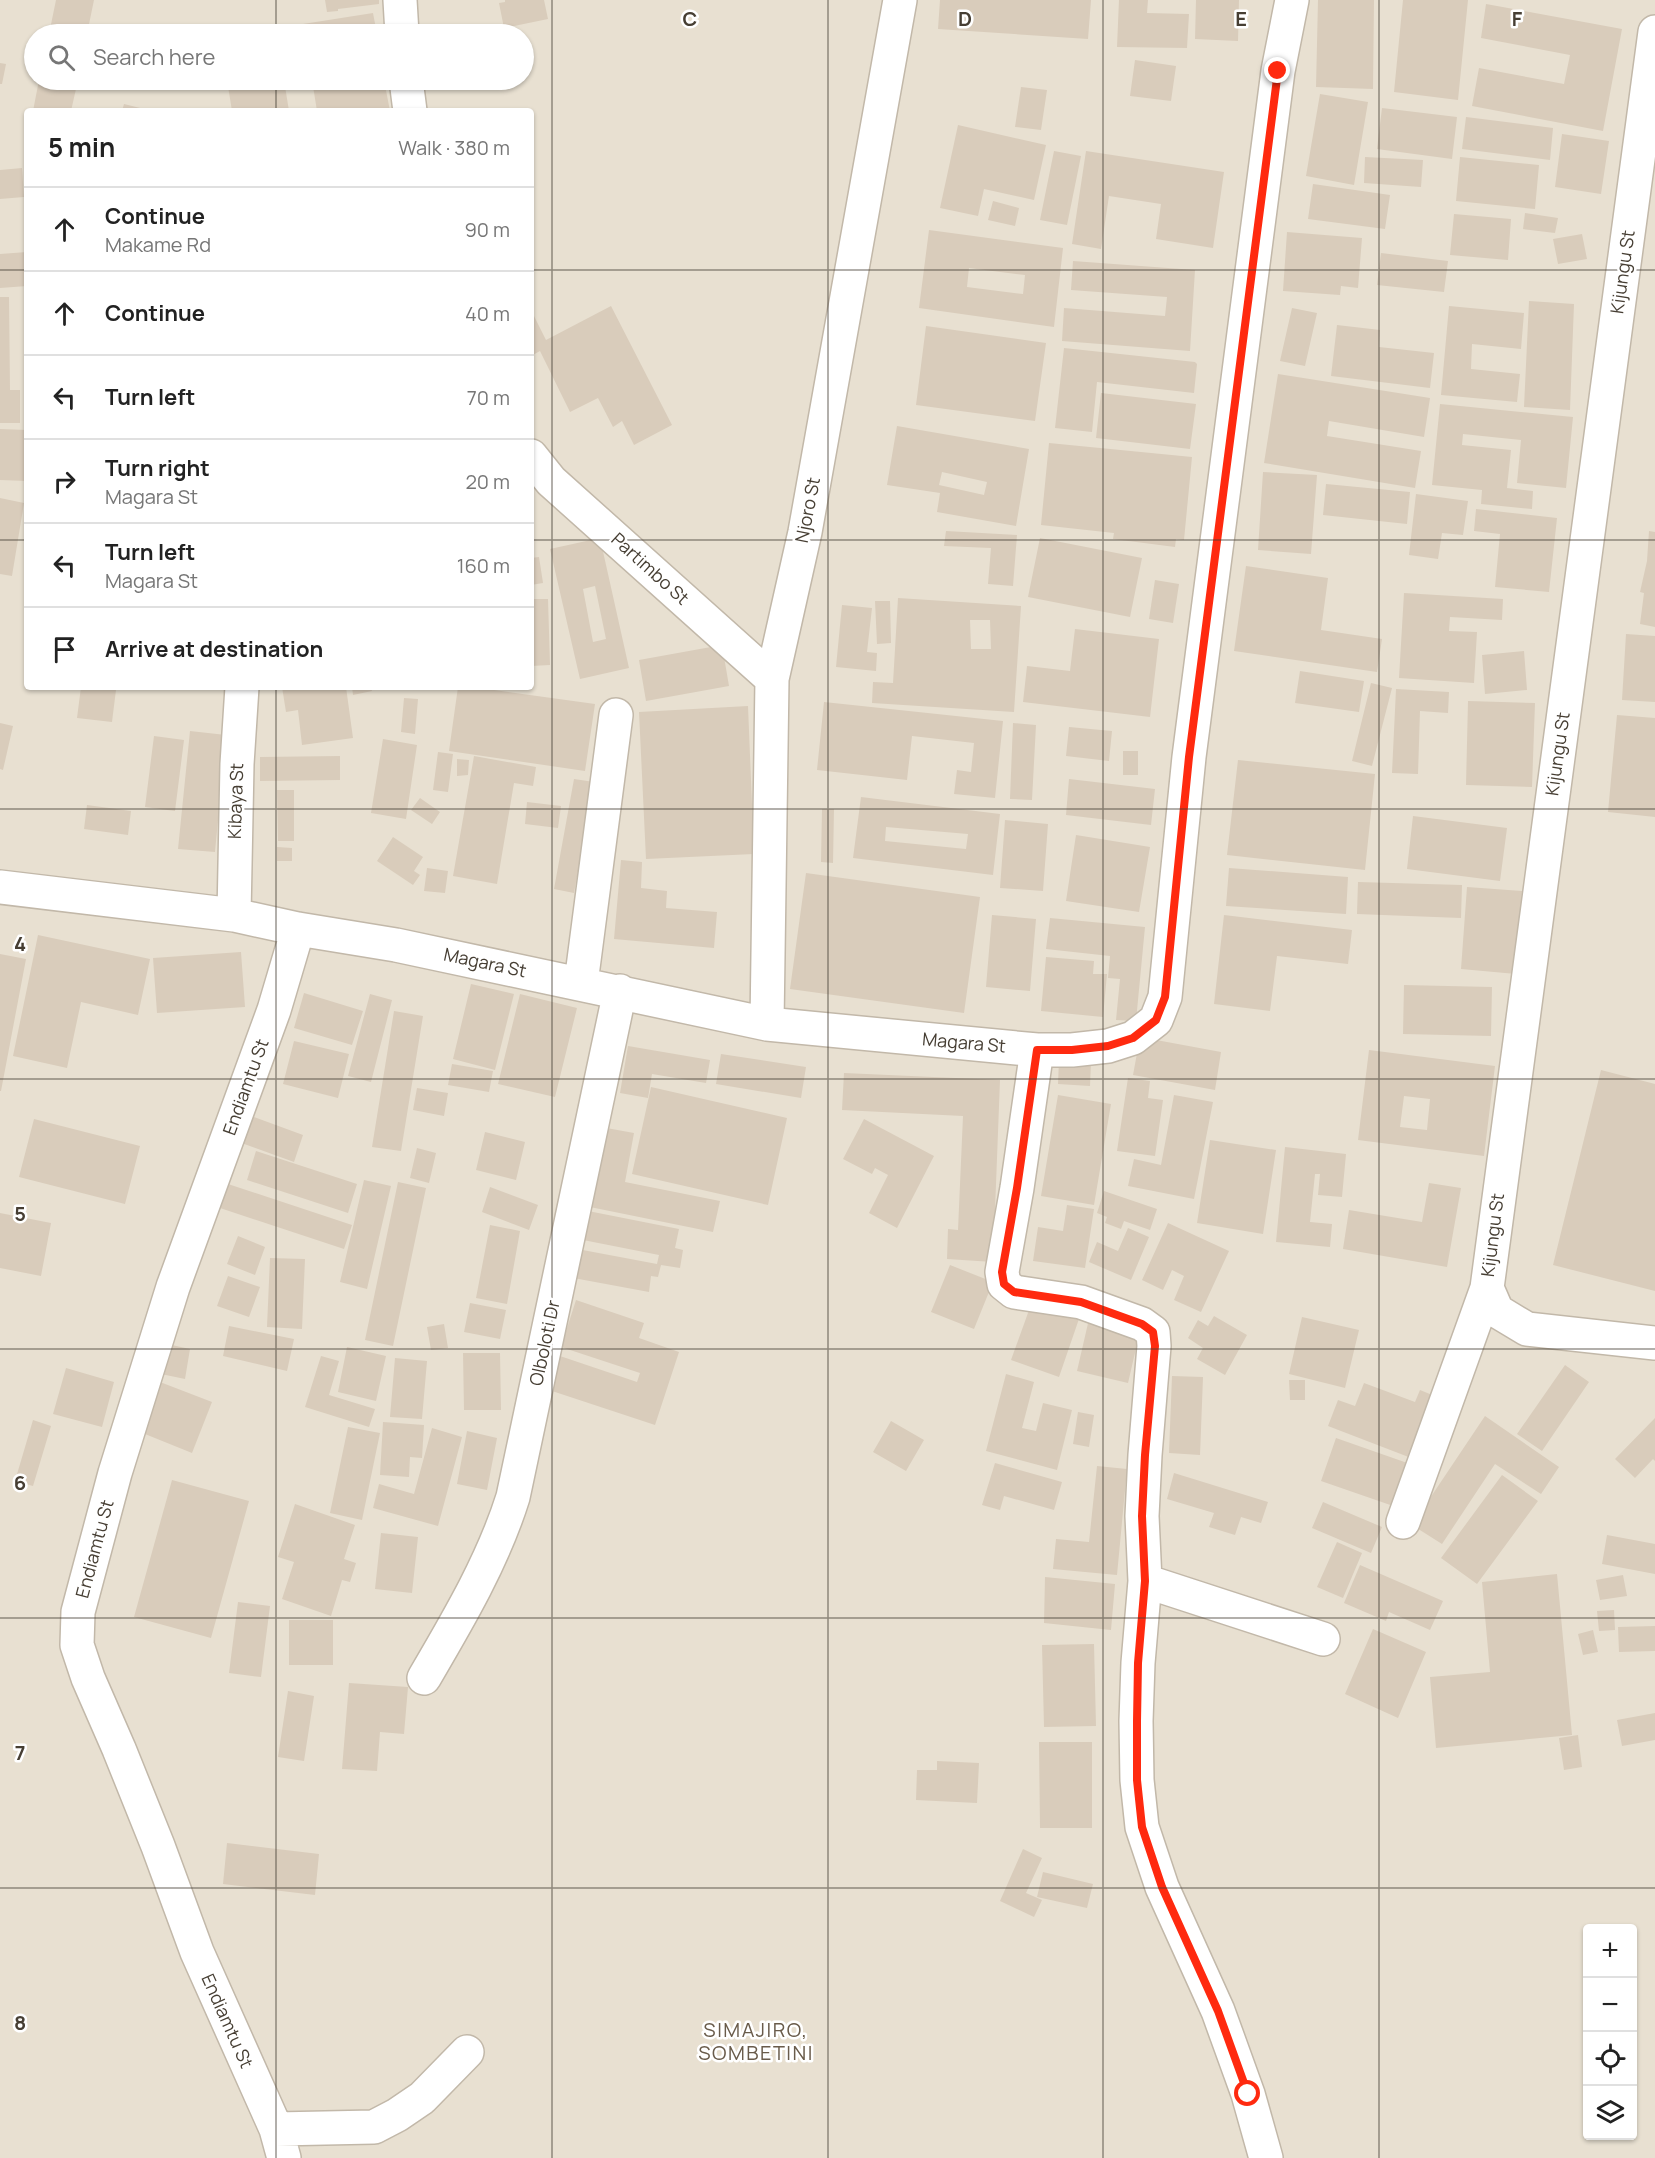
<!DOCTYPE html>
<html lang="en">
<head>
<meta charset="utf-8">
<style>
	body { margin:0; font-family:Manrope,sans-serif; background:#f6f6f6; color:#222 }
	.controls { position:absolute; right:18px; bottom:18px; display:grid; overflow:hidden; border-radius:6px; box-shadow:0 2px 4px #0004 }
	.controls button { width:54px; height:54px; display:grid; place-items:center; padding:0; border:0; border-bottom:2px solid #e0e0e0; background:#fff; color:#222; font:30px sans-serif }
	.stop { position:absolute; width:18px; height:18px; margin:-14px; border:4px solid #ff2a0f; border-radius:50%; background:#fff }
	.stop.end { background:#ff2a0f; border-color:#fff; box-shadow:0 2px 6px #0008 }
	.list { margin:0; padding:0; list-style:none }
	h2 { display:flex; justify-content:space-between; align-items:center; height:78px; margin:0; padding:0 24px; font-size:26px }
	h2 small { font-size:20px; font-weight:400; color:#767676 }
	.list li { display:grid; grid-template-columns:39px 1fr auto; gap:18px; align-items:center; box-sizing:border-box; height:84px; padding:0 24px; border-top:2px solid #e0e0e0 }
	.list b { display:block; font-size:22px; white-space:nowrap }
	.list p { margin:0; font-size:20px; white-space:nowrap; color:#767676 }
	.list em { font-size:20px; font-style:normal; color:#767676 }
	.icon { flex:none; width:33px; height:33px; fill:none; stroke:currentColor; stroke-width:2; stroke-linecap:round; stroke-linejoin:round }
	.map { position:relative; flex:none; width:1655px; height:2158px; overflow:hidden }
	.search { position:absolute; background:#fff; box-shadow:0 2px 4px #0004; left:24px; top:24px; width:510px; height:66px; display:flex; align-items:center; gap:15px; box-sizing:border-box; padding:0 21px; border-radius:33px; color:#767676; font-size:22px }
	.panel { position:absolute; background:#fff; box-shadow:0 2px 4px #0004; left:24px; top:108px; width:510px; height:582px; border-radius:6px }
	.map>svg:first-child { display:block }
	.residential { fill:#e8e0d1; fill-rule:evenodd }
	.building { fill:#d9ccbb; fill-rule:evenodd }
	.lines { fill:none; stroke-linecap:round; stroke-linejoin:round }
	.minor-casing { stroke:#c2b8a9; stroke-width:36 }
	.minor { stroke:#fff; stroke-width:33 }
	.route { stroke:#ff2a0f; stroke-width:8 }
	.grid { fill:none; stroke:#463e33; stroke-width:1.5; stroke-opacity:0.55 }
	.labels { text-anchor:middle; stroke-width:5; stroke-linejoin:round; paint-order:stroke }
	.street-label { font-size:18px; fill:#463e33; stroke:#fff }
	.neighbourhood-label { font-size:20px; letter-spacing:1.5px; fill:#695b4a; stroke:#fff }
	.grid-label { font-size:20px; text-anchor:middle; font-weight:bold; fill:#463e33; stroke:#fff; stroke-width:5; stroke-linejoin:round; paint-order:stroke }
</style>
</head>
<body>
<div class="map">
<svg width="1655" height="2158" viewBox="0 0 1655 2158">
	<rect width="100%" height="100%" fill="#f3eee4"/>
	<!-- residential -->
	<path class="residential" d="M0,0H1655V2158H0ZM34,34H524V80H34ZM27,111H531V687H27ZM1588,1928H1632V2136H1588Z"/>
	<!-- building -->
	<path class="building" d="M56,0H94L87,34H49Z
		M325,0H379V4L338,9V11L327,12Z
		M505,0H544L548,19L504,28L499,3L505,2Z
		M940,0H1091L1088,39L938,29Z
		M1119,0H1148L1147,13L1189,14L1187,48L1117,47Z
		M1196,0H1239L1238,41L1195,39Z
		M1318,0H1374L1373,89L1316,87Z
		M1403,0H1468L1458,100L1394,92Z
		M1486,4L1622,29L1603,131L1472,106L1479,68L1564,84L1570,55L1481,38Z
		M373,13L377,34H304L303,24Z
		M1135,60L1176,66L1171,101L1130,96Z
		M0,63L6,64L2,84H0Z
		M39,80H78L71,111H33Z
		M227,80H284L289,111H232Z
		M312,80H384L390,111H317Z
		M1021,87L1047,90L1041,130L1015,127Z
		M1320,94L1368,102L1354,185L1306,176Z
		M124,104L148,110V111H122Z
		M1382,108L1457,117L1452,159L1377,149Z
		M1466,117L1553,128L1550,160L1462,149Z
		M958,125L1046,145L1034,200L984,189L978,216L940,208Z
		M1562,134L1609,141L1601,194L1555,187Z
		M1054,151L1081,156L1067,225L1040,220Z
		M1086,151L1224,172L1213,248L1156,239L1161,204L1109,196L1101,249L1072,244Z
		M1365,157L1423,160L1421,187L1364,183Z
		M1460,157L1539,165L1535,209L1456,201Z
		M22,168L24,197L0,199V170Z
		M1313,184L1390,195L1385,229L1308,219Z
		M993,201L1019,208L1015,226L988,220Z
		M1525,213L1558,218L1555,233L1523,229Z
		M1454,214L1511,219L1508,260L1450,255Z
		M929,230L1063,248L1054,327L919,308ZM969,268L1025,275L1023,294L967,287Z
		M1287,232L1362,238L1358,288L1341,286L1340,295L1283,291Z
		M1582,234L1587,259L1558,264L1553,239Z
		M27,252V286L0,288V254Z
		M1381,253L1448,261L1444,292L1377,285Z
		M1073,261L1195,270L1190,351L1062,341L1064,308L1165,316L1167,297L1071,290Z
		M0,297H9L10,390H20V423H0Z
		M1529,301L1574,304L1570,410L1524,407Z
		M611,306L672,425L634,445L622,421L613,427L598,398L570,412L540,351L531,356V310L546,340Z
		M1449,306L1524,313L1521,349L1472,344L1471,369L1520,374L1517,402L1441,395Z
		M1292,308L1317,313L1305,366L1280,361Z
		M1337,325L1380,330L1379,347L1434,353L1430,388L1331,376Z
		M926,326L1046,343L1035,421L916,405Z
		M1064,348L1195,362L1197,364L1194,393L1097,382L1092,432L1055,428Z
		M1278,374L1430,398L1424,437L1329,421L1327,436L1421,451L1415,488L1264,463Z
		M1101,393L1196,404L1190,449L1096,438Z
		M1440,404L1573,417L1566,488L1517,483L1521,440L1463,434L1462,445L1511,450L1507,488L1533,491L1532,509L1481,504L1482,490L1432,485Z
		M897,426L1029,449L1016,526L937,512L940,493L887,485ZM942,472L987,482L984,495L939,485Z
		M0,429L27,430V481L0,480Z
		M1049,443L1192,457L1184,540L1176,539L1175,547L1113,539L1114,533L1041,525Z
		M1263,472L1317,475L1311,554L1258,550Z
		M1326,484L1410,492L1407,524L1323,515Z
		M1416,494L1468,501L1463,535L1442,533L1438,559L1409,555Z
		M0,498L24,503L12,576L0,574Z
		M1476,509L1557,518L1549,592L1495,587L1500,534L1474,531Z
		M946,531L1017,535L1013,586L988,584L991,548L944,546Z
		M1649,531L1655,532V627L1640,624L1644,593L1640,592L1647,561Z
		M600,538L629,668L580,679L550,549ZM595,586L606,639L593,642L583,589Z
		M1040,538L1142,558L1130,617L1028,597Z
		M539,557L543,583L531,585V558Z
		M1246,566L1328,578L1321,630L1382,639L1377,672L1234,651Z
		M1155,580L1179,584L1173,623L1149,619Z
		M1404,593L1503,599L1502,620L1450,617L1449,631L1477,632L1474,683L1399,678Z
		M898,598L1021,606L1014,712L872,703L873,682L893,683ZM970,620H990L991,649H971Z
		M531,599H548L550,665L531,666Z
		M875,601H890L891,643L877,644Z
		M842,605L872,608L867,652L877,653L876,671L836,667Z
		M1075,629L1159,639L1150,717L1023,702L1027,666L1070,671Z
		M1626,634L1655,636V702L1622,700Z
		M722,645L729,686L646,701L639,660Z
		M1524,651L1527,690L1485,694L1482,655Z
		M1300,671L1364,681L1359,712L1295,703Z
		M1371,683L1392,688L1372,766L1352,761Z
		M81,687L116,690L112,722L77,718Z
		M282,687H346L353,738L302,745L298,710L286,712Z
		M352,687H371L372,691L353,695Z
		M458,687H473L595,704L585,771L449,751Z
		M1396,689L1449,692L1448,713L1420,711L1418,774L1392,773Z
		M404,698L418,699L415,734L401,732Z
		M1468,701L1535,703L1532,787L1466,785Z
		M824,702L1003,721L995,798L954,794L957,770L971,772L974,743L912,736L907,780L817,770Z
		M748,706L754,854L646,859L639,712Z
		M1617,715L1655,718V817L1608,812Z
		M0,723L13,726L3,770L0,769Z
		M1013,723L1036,725L1032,800L1010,799Z
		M1069,727L1112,731L1109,761L1066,756Z
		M190,731L226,735L215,852L178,849Z
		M154,736L184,740L175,811L145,807Z
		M383,739L417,745L406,819L371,813Z
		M1123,751H1138V775H1123Z
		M438,752L453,754L448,792L433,790Z
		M340,756V780L260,781V757Z
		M474,756L536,767L533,786L514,783L497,884L453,876Z
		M457,759L469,760L468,775L457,776Z
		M1238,760L1375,774L1365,870L1227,855Z
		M574,779L594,782L574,893L554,889Z
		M1069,779L1155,789L1151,825L1066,815Z
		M277,790H294V841H278Z
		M861,797L1000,814L993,875L853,858ZM886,827L968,834L966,849L885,841Z
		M420,798L440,812L432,824L411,810Z
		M527,802L561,806L558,828L525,824Z
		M87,805L131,811L128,835L84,829Z
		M822,809H834L833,863L821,862Z
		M1413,816L1507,828L1500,881L1407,869Z
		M1005,820L1048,824L1043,891L1000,888Z
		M1076,835L1150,847L1139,912L1066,901Z
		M393,837L423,857L414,871L420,875L413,885L377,861Z
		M277,847L292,848V861H277Z
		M621,860L642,862L641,888L667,891L666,908L717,912L714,948L614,939Z
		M427,868L448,871L445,893L424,891Z
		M1229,868L1348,877L1346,914L1226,906Z
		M806,873L980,897L964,1013L790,989Z
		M1358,882L1462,885L1461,918L1357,914Z
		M1467,887L1522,891L1516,974L1461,969Z
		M992,915L1036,919L1030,991L986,987Z
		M1224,915L1352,930L1348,964L1277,956L1270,1011L1214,1004Z
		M1050,918L1145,927L1136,1021L1116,1020L1120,979L1108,978L1110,956L1046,949Z
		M38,935L150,959L138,1015L81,1002L67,1068L13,1056Z
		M241,952L245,1007L157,1013L153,958Z
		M0,954L26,959L1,1091H0Z
		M1046,957L1094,961L1093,974H1107L1103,1017L1041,1011Z
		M471,984L514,994L495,1070L453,1059Z
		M1404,985L1492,987L1491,1036L1403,1034Z
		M304,993L363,1011L352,1045L294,1028Z
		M370,994L392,1000L371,1082L348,1076Z
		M520,994L577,1008L555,1097L498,1084Z
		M394,1011L423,1016L401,1151L372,1147Z
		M1140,1037L1221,1052L1215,1090L1133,1075Z
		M294,1041L349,1054L338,1098L283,1084Z
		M628,1046L710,1060L706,1083L652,1074L648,1098L620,1093Z
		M1369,1050L1495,1066L1484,1156L1358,1140ZM1404,1096L1430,1099L1427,1130L1400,1127Z
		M721,1054L806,1067L801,1098L716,1084Z
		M1059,1060L1091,1062L1090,1086L1058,1084Z
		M452,1064L493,1071L489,1092L448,1085Z
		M1601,1070L1655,1084V1291L1553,1265Z
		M844,1073L1000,1080L993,1262L947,1259L948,1229L958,1230L963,1116L842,1110Z
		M1128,1078L1150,1081L1148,1098L1163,1100L1155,1156L1117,1151Z
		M651,1087L787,1118L768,1205L632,1174Z
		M417,1088L448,1093L444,1116L413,1110Z
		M1058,1095L1111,1104L1094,1205L1041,1196Z
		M1174,1095L1213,1102L1194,1199L1128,1186L1134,1159L1161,1165Z
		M246,1114L303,1135L294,1162L236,1141Z
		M34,1119L140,1146L125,1204L19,1177Z
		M864,1119L934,1156L897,1228L869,1213L888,1175L875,1168L872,1174L843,1159Z
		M601,1127L634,1133L625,1182L720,1201L713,1232L585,1206Z
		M485,1132L525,1142L516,1180L476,1170Z
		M1210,1140L1276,1150L1263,1234L1197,1223Z
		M1285,1147L1346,1154L1342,1197L1318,1195L1320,1174H1315L1310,1222L1332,1224L1330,1247L1276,1242Z
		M417,1148L436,1153L429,1183L410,1178Z
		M256,1151L357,1184L348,1213L247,1180Z
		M364,1180L391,1186L367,1289L340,1282Z
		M398,1182L426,1188L393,1346L365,1340Z
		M1429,1183L1461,1188L1447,1267L1343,1249L1349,1210L1422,1222Z
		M228,1184L352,1225L344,1249L220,1208Z
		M490,1187L538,1205L529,1230L482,1212Z
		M1104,1191L1157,1209L1150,1230L1124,1221L1121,1229L1105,1223L1107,1217L1097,1213Z
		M1067,1205L1094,1209L1085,1268L1033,1261L1038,1227L1063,1231Z
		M583,1210L679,1229L675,1248L683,1250L680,1268L661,1265L658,1277L651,1276L649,1292L568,1277L572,1248L657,1264L659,1255L578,1239Z
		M0,1213L51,1223L41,1276L0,1268Z
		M1168,1223L1229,1251L1201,1312L1174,1300L1184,1276L1172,1270L1163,1290L1142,1280Z
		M490,1225L520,1231L507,1304L476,1298Z
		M1128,1228L1149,1237L1131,1280L1089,1262L1097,1242L1118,1251Z
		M238,1236L265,1247L255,1275L227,1264Z
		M270,1258L305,1259L302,1329L267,1327Z
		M950,1265L993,1282L974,1329L931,1312Z
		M228,1276L260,1287L249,1317L217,1306Z
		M1033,1299L1080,1316L1059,1377L1011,1360Z
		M576,1300L644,1323L639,1338L679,1352L655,1425L549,1390L560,1356L637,1382L640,1373L561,1347Z
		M470,1303L506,1310L500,1339L464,1332Z
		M1214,1316L1247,1335L1225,1375L1197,1359L1203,1348L1188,1338L1198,1320L1208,1326Z
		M1302,1317L1359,1330L1345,1388L1289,1374Z
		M1089,1319L1140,1331L1128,1383L1077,1371Z
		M444,1324L448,1348L431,1350L427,1327Z
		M229,1326L294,1339L287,1371L223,1356Z
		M167,1344L190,1349L185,1379L161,1374Z
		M347,1347L386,1356L376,1401L338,1392Z
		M463,1353H500L501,1410H464Z
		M321,1356L339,1361L329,1395L375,1409L369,1427L305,1407Z
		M395,1358L427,1361L422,1419L390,1417Z
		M1565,1365L1589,1382L1542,1451L1517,1434Z
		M66,1368L114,1382L102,1427L53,1414Z
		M1006,1374L1034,1382L1022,1428L1036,1431L1043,1403L1072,1410L1057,1470L986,1451Z
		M1172,1376L1203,1377L1200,1455L1169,1453Z
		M1289,1380H1305V1400H1290Z
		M160,1382L212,1402L192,1453L140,1432Z
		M1364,1383L1415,1402L1420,1390L1442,1399L1419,1461L1328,1426L1338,1400L1355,1406Z
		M1078,1412L1094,1415L1089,1447L1073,1444Z
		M1485,1416L1559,1467L1541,1494L1495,1464L1442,1544L1412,1525Z
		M1655,1418V1461L1653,1459L1635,1478L1615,1459Z
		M33,1420L51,1426L33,1486L15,1481Z
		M891,1421L924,1440L906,1471L873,1452Z
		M383,1422L424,1425L422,1458L410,1457L409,1477L380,1475Z
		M348,1427L380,1433L362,1520L330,1513Z
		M432,1428L462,1437L438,1526L373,1508L379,1484L414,1494Z
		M467,1431L497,1438L487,1490L457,1484Z
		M1336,1438L1413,1465L1399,1508L1321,1481Z
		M995,1463L1062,1482L1054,1510L1004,1496L1000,1510L982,1505Z
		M1097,1466L1127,1469L1117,1575L1053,1569L1056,1539L1089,1542Z
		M1174,1473L1268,1502L1261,1523L1241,1517L1235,1535L1209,1527L1214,1513L1167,1499Z
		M1502,1475L1538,1501L1477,1584L1441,1558Z
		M172,1480L249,1501L211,1638L134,1617Z
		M1323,1502L1382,1527L1371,1553L1312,1528Z
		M295,1504L355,1525L344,1559L356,1563L350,1582L342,1580L331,1616L282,1599L294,1562L278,1557Z
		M381,1533L418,1537L412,1593L375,1589Z
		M1607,1535L1655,1544V1574L1602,1564Z
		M1337,1542L1362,1553L1343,1598L1317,1587Z
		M1360,1565L1443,1601L1430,1630L1389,1612L1386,1621L1344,1603Z
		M1557,1574L1572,1735L1436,1748L1430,1677L1490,1672L1482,1582Z
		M1623,1575L1627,1596L1600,1600L1596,1580Z
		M1045,1577L1115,1584L1111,1630L1044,1623Z
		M238,1602L270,1606L261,1677L229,1673Z
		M1614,1610L1615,1630L1599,1631L1597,1611Z
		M289,1620H333V1665H289Z
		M1655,1626V1651L1619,1652L1618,1627Z
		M1373,1629L1426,1652L1398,1718L1345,1694Z
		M1593,1630L1598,1652L1583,1655L1578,1634Z
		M1094,1644L1096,1726L1044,1727L1042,1645Z
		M349,1683L408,1687L404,1734L380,1732L377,1771L342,1769Z
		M288,1691L314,1696L304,1761L278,1757Z
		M1655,1713V1740L1622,1746L1617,1720Z
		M1578,1735L1582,1767L1564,1770L1559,1738Z
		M1039,1742H1092V1828H1040Z
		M937,1761L979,1763L977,1803L916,1800L917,1770H937Z
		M227,1843L319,1854L315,1895L223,1884Z
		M1023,1849L1042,1858L1026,1893L1042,1900L1034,1917L1000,1901Z
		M1043,1872L1093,1884L1087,1908L1037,1897Z"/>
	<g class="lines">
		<defs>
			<path id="minor" d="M400,0L402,34
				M1655,32L1487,1288L1497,1311L1527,1329L1655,1343
				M406,80L410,111
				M531,456L551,481L772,679
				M0,887L234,915L298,929L396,945L767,1024L1037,1050H1072L1108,1046L1133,1038L1156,1020L1165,997L1189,757L1278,71L1292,0
				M234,915L237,764L242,687
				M581,983L616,715
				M767,1024L772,679L805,532L900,0
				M1037,1050L1017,1188L1002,1272L1004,1284L1014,1292L1081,1302L1142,1324L1153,1332L1154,1346L1145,1455L1142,1516L1145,1581L1138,1663L1136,1721L1137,1780L1142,1827L1162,1887L1218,2011L1248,2094L1266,2158
				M1403,1522L1487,1288
				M1145,1581L1323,1639
				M424,1678C458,1620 493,1561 513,1497L620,991
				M276,2129L374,2127L397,2115L422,2098L467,2052
				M284,2158L276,2129L197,1952L158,1846L119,1749L88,1678L77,1645L78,1612L115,1473L173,1287L274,1010L298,929"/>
		</defs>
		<!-- minor casing -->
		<use href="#minor" class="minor-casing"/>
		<!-- minor -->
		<use href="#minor" class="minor"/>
	</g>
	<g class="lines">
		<!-- route -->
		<path class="route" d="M1248,2094L1218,2011L1162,1887L1142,1827L1137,1780V1721L1138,1663L1145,1581L1142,1516L1145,1455L1155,1346L1153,1332L1142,1324L1081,1302L1014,1292L1004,1284L1002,1272L1017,1188L1037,1050H1072L1108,1046L1133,1038L1156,1020L1165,997L1189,757L1278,71"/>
	</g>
	<!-- grid -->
	<path class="grid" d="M276,0V34M552,0V2158M828,0V2158M1103,0V2158M1379,0V2158M276,80V111M0,270H27M531,270H1655M0,540H27M531,540H1655M276,687V2158M0,809H1655M0,1079H1655M0,1349H1655M0,1618H1655M0,1888H1655"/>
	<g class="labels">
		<!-- street labels -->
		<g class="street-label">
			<text transform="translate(1623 272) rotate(-82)" y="6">Kijungu St</text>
			<text transform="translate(808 510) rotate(-79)" y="6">Njoro St</text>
			<text transform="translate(650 569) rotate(42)" y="6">Partimbo St</text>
			<text transform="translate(1558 754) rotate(-82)" y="6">Kijungu St</text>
			<text transform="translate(236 801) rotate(-88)" y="6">Kibaya St</text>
			<text transform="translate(485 963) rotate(12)" y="6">Magara St</text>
			<text transform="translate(964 1043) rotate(5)" y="6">Magara St</text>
			<text transform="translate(246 1087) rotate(-70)" y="6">Endiamtu St</text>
			<text transform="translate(1493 1235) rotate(-83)" y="6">Kijungu St</text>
			<text transform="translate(545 1343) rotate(-78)" y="6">Olboloti Dr</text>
			<text transform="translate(95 1549) rotate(-75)" y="6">Endiamtu St</text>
			<text transform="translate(227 2021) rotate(66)" y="6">Endiamtu St</text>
		</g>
		<!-- neighbourhood labels -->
		<g class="neighbourhood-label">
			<text x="756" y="2037">SIMAJIRO,<tspan x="756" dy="23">SOMBETINI</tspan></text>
		</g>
	</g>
	<g class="grid-label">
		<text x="690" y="26">C</text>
		<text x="965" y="26">D</text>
		<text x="1241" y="26">E</text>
		<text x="1517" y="26">F</text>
		<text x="20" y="951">4</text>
		<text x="20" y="1221">5</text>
		<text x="20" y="1490">6</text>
		<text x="20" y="1760">7</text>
		<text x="20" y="2030">8</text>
	</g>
</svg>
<div class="controls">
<button>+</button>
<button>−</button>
<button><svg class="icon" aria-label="locate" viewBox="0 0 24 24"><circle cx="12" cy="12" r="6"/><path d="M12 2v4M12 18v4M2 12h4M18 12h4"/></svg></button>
<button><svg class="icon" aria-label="layers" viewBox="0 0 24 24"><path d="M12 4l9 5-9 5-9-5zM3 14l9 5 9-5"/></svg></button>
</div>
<div class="stop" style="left:1248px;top:2094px"></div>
<div class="stop end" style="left:1278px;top:71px"></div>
<div class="search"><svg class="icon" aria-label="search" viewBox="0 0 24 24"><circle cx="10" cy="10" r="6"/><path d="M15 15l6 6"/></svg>Search here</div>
<section class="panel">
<h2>5 min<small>Walk · 380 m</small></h2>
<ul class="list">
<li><svg class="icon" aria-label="ahead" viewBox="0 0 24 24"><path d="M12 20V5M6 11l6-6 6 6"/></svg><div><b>Continue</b><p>Makame Rd</p></div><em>90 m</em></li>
<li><svg class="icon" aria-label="ahead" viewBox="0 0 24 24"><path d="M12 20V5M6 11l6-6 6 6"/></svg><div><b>Continue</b></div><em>40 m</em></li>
<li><svg class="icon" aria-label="left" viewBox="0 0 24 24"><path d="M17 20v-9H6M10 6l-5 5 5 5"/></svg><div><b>Turn left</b></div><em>70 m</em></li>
<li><svg class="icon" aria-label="right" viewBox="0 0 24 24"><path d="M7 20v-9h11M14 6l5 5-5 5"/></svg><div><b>Turn right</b><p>Magara St</p></div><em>20 m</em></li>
<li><svg class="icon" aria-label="left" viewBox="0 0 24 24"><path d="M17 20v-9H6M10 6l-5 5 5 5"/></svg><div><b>Turn left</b><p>Magara St</p></div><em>160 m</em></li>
<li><svg class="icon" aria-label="arrive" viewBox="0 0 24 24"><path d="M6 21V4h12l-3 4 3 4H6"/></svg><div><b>Arrive at destination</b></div></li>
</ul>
</section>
</div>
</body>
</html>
